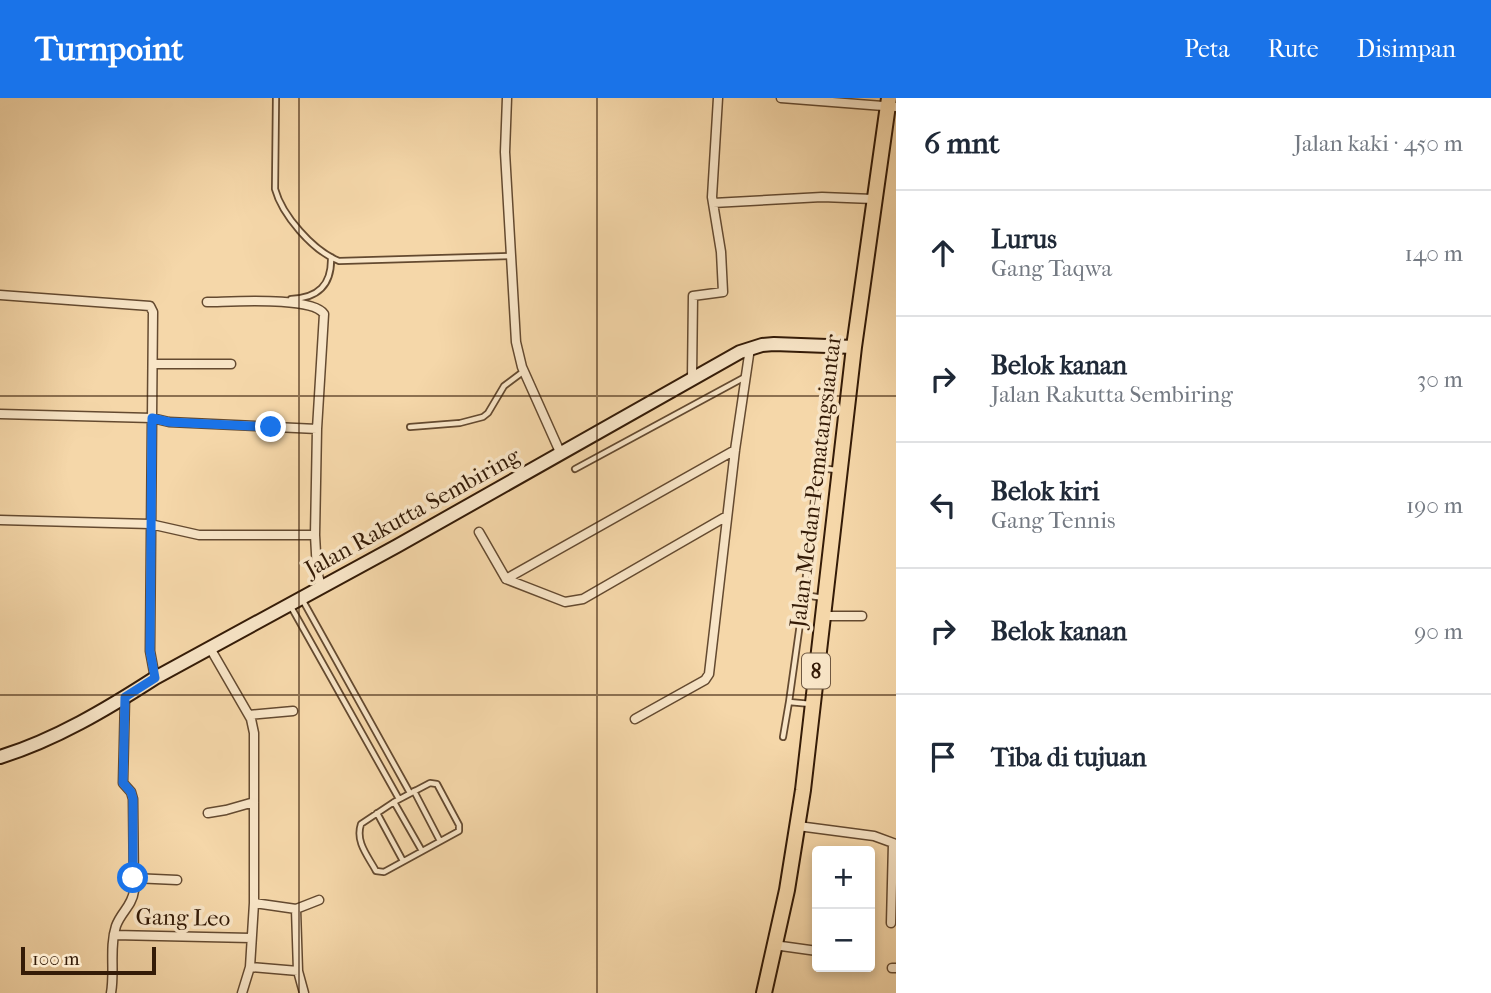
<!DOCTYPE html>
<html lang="id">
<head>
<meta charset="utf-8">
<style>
	body { margin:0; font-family:"IM FELL French Canon",serif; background:#f6f6f7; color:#1f2937 }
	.controls { position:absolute; right:21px; bottom:21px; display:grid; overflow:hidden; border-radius:7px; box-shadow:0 4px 10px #0003 }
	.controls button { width:63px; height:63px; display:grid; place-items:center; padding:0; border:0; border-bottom:2px solid #e0e1e3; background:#fff; color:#1f2937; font:35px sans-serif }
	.scale { position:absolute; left:21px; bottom:18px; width:135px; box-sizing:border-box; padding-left:7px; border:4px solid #341b07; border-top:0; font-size:19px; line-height:24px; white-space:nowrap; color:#341b07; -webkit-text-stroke:5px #f8e5c7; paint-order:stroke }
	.stop { position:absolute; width:21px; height:21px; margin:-16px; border:5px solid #1a73e8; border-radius:50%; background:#fff }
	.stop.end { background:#1a73e8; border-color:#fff; box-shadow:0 2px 7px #0008 }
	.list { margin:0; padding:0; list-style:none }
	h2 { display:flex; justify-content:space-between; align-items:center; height:91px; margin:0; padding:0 28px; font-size:30px }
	h2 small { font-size:23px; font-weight:400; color:#747a83 }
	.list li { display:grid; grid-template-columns:46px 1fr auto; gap:21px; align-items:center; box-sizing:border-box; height:126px; padding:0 28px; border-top:2px solid #e0e1e3 }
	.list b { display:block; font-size:26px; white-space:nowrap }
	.list p { margin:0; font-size:23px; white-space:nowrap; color:#747a83 }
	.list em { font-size:23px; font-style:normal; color:#747a83 }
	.icon { flex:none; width:38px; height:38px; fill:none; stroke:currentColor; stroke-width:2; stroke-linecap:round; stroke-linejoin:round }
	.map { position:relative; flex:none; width:896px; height:895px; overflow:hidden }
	header { display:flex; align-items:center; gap:42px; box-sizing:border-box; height:98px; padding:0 35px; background:#1a73e8; color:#fff }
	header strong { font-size:33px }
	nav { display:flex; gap:38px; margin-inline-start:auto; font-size:24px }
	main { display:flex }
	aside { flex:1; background:#fff }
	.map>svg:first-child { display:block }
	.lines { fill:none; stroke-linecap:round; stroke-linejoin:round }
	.service-casing { stroke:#644a30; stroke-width:8 }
	.minor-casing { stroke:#644a30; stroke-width:11 }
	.secondary-casing { stroke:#341b07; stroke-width:16 }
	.trunk-casing { stroke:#341b07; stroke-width:18 }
	.service { stroke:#f8e5c7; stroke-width:4.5 }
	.minor { stroke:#f8e5c7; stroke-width:8 }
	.secondary { stroke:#f8e5c7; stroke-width:12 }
	.trunk { stroke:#f5d7a9; stroke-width:14 }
	.route { stroke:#1a73e8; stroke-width:9 }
	.grid { fill:none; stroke:#341b07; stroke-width:2; stroke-opacity:0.55 }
	.labels { text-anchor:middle; stroke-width:7; stroke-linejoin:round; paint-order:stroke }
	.shield { fill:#f8e5c7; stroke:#6f5841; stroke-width:2 }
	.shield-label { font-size:21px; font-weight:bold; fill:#341b07 }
	.street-label { font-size:23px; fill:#341b07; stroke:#f8e5c7 }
</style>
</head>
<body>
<header>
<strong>Turnpoint</strong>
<nav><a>Peta</a><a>Rute</a><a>Disimpan</a></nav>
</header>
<main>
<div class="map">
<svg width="896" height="895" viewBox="0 0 896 895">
	<rect width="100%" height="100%" fill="#f5d7a9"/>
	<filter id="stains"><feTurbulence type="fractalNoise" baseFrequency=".00286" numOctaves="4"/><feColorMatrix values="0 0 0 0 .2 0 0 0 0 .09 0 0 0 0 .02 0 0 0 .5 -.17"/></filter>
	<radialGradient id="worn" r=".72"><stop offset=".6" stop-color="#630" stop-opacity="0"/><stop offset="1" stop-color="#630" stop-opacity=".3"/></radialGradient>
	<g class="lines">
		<defs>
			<path id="service" d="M276,0L275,91C282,117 313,153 339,163L511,158
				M291,201C318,200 332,187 331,159
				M410,329L460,325L483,319L488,315L504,288L524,273
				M575,371L745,279
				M804,497L824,500
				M302,501L410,695
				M290,507L399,701
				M811,606L789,604L804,497L817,373L820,370L836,372
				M783,639L789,604
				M430,685L437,686L459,727V733L384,774L376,773C368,758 355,744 361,726L394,704Z
				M414,693L440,743
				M394,704L422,753
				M377,715L403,763"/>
			<path id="minor" d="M507,0L505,54L516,244L522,269L560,354
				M781,0L896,9
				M713,105L822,99L873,101
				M0,197L150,208L153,214L152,320L169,324L317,331
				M207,204C230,204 312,198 324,216L317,331L315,437L317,473L321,489
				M153,266H231
				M692,279L693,198L723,194L721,154L712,99L718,0
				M0,316L152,320L150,553L155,580
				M727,418L583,501L565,504L506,481L735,352
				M0,422L150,426L199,437H315
				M479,434L506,481
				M822,518H862
				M210,550L251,621L254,635V805L250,869L242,895
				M249,617L293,613
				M635,621L705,582L709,576L735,352L750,250
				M208,715L226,712L254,704
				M798,728L874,738L896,746
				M133,780L177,782
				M254,805L296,811L298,873L304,895
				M296,811L319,802
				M891,825L893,745
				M114,837L251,840
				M774,847L817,853
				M250,869L298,873
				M892,870H896
				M111,895C115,873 109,849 116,828C121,814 132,808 134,793L133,701L131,694L123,685L125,599"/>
			<path id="secondary" d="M0,659C55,642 107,611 155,580L397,448L740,254L762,247L774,246L854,249"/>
			<path id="trunk" d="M764,895L787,792L803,692L854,249L889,0"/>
		</defs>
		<!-- service casing -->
		<use href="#service" class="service-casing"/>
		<!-- minor casing -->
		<use href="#minor" class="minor-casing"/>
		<!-- secondary casing -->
		<use href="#secondary" class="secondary-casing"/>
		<!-- trunk casing -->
		<use href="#trunk" class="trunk-casing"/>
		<!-- service -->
		<use href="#service" class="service"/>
		<!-- minor -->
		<use href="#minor" class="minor"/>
		<!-- secondary -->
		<use href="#secondary" class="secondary"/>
		<!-- trunk -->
		<use href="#trunk" class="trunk"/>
	</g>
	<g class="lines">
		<!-- route -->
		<path class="route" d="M133,780V701L131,694L123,685L125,599L155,580L150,553L152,320L169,324L271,329"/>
	</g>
	<!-- grid -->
	<path class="grid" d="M299,0V895M597,0V895M0,298H896M0,597H896"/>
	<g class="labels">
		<!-- shield labels -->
		<rect class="shield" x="802" y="555.5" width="28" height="35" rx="5"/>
		<g class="shield-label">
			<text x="816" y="580">8</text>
		</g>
		<!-- street labels -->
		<g class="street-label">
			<text transform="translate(815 383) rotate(-83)" y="8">Jalan Medan-Pematangsiantar</text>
			<text transform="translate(412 414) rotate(-29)" y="8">Jalan Rakutta Sembiring</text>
			<text transform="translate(183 819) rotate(1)" y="8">Gang Leo</text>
		</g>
	</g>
	<rect width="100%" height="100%" filter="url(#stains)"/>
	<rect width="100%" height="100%" fill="url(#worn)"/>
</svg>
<div class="controls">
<button>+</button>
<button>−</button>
</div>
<div class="scale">100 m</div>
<div class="stop" style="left:133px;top:780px"></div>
<div class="stop end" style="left:271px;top:329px"></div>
</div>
<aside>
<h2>6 mnt<small>Jalan kaki · 450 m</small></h2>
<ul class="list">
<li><svg class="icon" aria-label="ahead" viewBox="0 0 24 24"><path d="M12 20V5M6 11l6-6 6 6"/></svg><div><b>Lurus</b><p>Gang Taqwa</p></div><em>140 m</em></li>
<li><svg class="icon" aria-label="right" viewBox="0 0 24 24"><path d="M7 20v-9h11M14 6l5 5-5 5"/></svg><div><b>Belok kanan</b><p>Jalan Rakutta Sembiring</p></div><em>30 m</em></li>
<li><svg class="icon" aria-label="left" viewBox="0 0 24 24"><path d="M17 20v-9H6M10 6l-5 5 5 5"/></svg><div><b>Belok kiri</b><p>Gang Tennis</p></div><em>190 m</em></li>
<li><svg class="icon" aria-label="right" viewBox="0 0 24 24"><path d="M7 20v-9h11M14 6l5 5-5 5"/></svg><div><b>Belok kanan</b></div><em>90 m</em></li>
<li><svg class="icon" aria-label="arrive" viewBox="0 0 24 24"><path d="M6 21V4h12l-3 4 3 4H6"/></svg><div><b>Tiba di tujuan</b></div></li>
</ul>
</aside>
</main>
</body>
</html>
